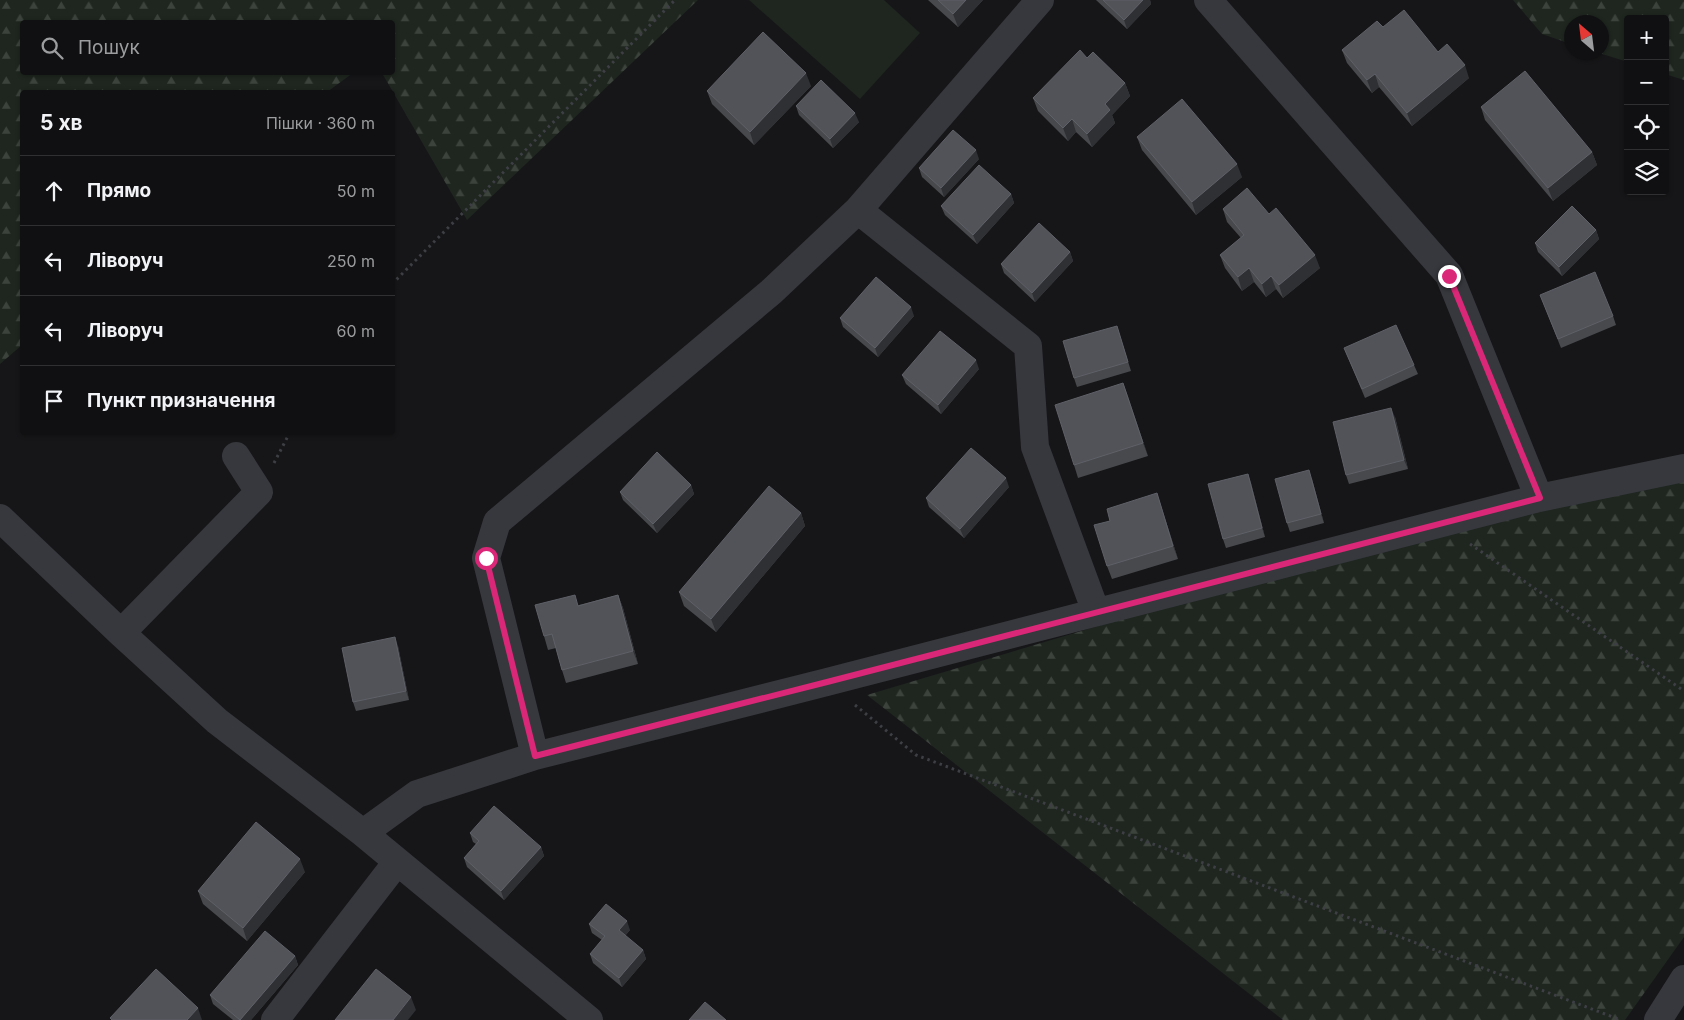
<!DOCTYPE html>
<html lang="uk">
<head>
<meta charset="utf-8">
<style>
	body { margin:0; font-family:Inter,sans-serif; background:#1e1e20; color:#f1f3f6 }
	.controls { position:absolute; right:15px; top:15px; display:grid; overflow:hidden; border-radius:5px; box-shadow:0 1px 4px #0004 }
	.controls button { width:45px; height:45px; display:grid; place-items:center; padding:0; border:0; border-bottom:1px solid #303032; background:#101012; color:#f1f3f6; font:25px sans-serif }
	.compass { position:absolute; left:1564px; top:15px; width:45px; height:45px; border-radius:50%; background:#101012; box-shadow:0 1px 4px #0004; rotate:332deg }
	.stop { position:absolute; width:15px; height:15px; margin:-11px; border:4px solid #db2777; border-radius:50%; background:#fff }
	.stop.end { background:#db2777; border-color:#fff; box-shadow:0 1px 5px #0008 }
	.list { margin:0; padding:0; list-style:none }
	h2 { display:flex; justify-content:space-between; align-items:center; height:65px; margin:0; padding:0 20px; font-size:21px }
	h2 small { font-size:16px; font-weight:400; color:#9c9d9f }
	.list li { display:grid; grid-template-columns:32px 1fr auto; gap:15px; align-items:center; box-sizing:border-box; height:70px; padding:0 20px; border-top:1px solid #303032 }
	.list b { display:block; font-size:19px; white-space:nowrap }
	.list em { font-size:16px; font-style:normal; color:#9c9d9f }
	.icon { flex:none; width:28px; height:28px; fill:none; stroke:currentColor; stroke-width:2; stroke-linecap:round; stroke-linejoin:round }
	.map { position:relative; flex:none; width:1684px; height:1020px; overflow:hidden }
	.search { position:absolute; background:#101012; box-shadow:0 1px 4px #0004; left:20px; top:20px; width:375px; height:55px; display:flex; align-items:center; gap:12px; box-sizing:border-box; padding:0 18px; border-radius:5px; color:#9c9d9f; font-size:19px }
	.panel { position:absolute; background:#101012; box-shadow:0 1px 4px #0004; left:20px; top:90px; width:375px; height:345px; border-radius:5px }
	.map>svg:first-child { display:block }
	.forest { fill:url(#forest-firs) }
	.garden { fill:#1e261f }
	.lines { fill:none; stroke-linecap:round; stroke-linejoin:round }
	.path { stroke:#3d3f44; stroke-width:3; stroke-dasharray:2.5 4; stroke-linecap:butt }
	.minor { stroke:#37383d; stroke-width:28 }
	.wall { fill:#47494d }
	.shaded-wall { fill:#2f3033 }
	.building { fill:#525359; stroke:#5f6168 }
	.route { stroke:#db2777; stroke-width:6 }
</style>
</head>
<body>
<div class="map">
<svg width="1684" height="1020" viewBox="0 0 1684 1020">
	<defs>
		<pattern id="forest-firs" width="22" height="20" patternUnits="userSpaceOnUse" patternTransform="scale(1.25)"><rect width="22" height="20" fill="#1e261f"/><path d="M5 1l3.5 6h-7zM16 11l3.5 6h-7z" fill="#3c433d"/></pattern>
	</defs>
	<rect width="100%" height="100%" fill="#161618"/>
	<!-- forest -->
	<path class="forest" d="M0,0H698L467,220L382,73L392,72V22H22V72L353,73L327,92H22V345L0,364Z
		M1513,0H1684V80L1665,74V19H1628V62L1599,53L1602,52V22H1572L1571,44L1542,34Z
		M1684,469V937L1625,1020H1283L867,695L1441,524Z"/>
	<!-- garden -->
	<path class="garden" d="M749,0H884L920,33L860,99Z"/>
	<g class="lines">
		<!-- path -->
		<path class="path" d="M392,284L675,0
			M274,463L288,436L287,432
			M1470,544L1684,691
			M855,705L916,755L1621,1020"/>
		<!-- minor -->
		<path class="minor" d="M1208,0L1449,275L1539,498
			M858,210L1028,346L1035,447L1096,612
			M0,518L121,633L217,721L363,833L589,1020
			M121,633L259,492L236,456
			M535,756L486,558L497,522L771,292L858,210L1040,0
			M363,833L417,794L535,756L827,682L1539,498L1684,468
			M275,1020L397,862
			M1658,1020L1684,979"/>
	</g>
	<!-- wall -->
	<path class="wall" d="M928,0H983L958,27Z
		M1096,0H1150L1151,4L1127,29Z
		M1383,27L1438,52L1469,78L1412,126L1379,87L1372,93L1347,63L1342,50Z
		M1087,58L1125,83L1130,96L1112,115L1115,123L1092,147L1076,132L1068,141L1038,111L1033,98Z
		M811,86L754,145L712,104L707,91Z
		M796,106L859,122L833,148L799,115Z
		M1481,107L1592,152L1597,165L1553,201L1485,120Z
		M1137,137L1242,177L1196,215L1142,150Z
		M979,159L944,197L922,177L919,168Z
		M1011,194L1014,203L977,244L945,215L941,206Z
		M1223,209L1269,214L1320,268L1283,298L1276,289L1266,297L1254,282L1242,291L1225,268L1220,255L1241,238L1227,222Z
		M1596,230L1599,239L1562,276L1538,252L1535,243Z
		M1070,252L1073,261L1035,302L1004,273L1001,264Z
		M1540,295L1613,316L1616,325L1561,348Z
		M914,316L878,357L843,327L840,318Z
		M1117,326L1131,371L1077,387L1074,378Z
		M1344,348L1414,365L1418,374L1365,398Z
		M979,369L941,414L906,384L902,375Z
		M1123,383L1148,456L1078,478L1074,465Z
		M1395,417L1408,469L1349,484L1346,475Z
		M1248,474L1251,483L1265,537L1226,548L1223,539Z
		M1312,479L1324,523L1290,532L1287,523Z
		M691,485L694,494L657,533L623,500L620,492Z
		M1009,487L964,538L929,507L926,498Z
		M1157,493L1178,559L1112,579L1107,566L1110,521Z
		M801,513L805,526L716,632L684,606L679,592Z
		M618,595L623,608L638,664L566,683L562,670L556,648L548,650L544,636L579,605Z
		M398,646L409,700L356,711L353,702Z
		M470,833L541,847L544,856L504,900L467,867L464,858L476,844L473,842Z
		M305,872L247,941L203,904L198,891Z
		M589,924L630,930L625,936L643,950L646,959L622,987L593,963L590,954L602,940L592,933Z
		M295,956L298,965L251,1020H233L213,1004L210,995Z"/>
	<!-- shaded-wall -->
	<path class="shaded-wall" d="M966,0H983L958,27L953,14Z
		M1143,0H1150L1151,4L1127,29L1124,20Z
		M1465,65L1469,78L1412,126L1407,113Z
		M806,73L811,86L754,145L750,132Z
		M1375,74L1379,87L1372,93L1367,80Z
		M1125,83L1130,96L1112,115L1115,123L1092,147L1087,134L1105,104Z
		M855,113L859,122L833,148L830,139Z
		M1072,119L1076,132L1068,141L1063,128Z
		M976,150L979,159L944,197L941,188Z
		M1592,152L1597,165L1553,201L1548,188Z
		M1237,164L1242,177L1196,215L1192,202Z
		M1011,194L1014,203L977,244L973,235Z
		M1596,230L1599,239L1562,276L1559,267Z
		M1070,252L1073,261L1035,302L1032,293Z
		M1315,255L1320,268L1283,298L1279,285Z
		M1249,268L1254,282L1242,291L1238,277Z
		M1271,276L1276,289L1266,297L1262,284Z
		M911,307L914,316L878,357L875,348Z
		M976,360L979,369L941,414L938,405Z
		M1123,383L1128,396L1148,456L1143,443Z
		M1391,408L1395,417L1408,469L1404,460Z
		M1309,470L1312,479L1324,523L1321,514Z
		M1248,474L1251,483L1265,537L1262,528Z
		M1006,478L1009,487L964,538L960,529Z
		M691,485L694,494L657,533L653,524Z
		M1157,493L1161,506L1178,559L1173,546Z
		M801,513L805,526L716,632L711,619Z
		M618,595L623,608L638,664L633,651Z
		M395,637L398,646L409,700L406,691Z
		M541,847L544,856L504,900L501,891Z
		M300,859L305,872L247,941L243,928Z
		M627,921L630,930L622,939L619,930Z
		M643,950L646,959L622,987L619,978Z
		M295,956L298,965L251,1020H240Z
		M411,997L416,1010L408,1020H393Z
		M198,1008L202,1020H187Z"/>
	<!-- building -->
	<path class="building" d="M938,0H966L953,14Z
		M1103,0H1143L1124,20Z
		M1404,10L1438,52L1447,44L1465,65L1407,113L1375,74L1367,80L1342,50L1377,21L1383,27Z
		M763,32L806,73L750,132L707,91Z
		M1080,50L1087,58L1093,52L1125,83L1105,104L1110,110L1087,134L1072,119L1063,128L1033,98Z
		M1525,71L1592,152L1548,188L1481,107Z
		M821,80L855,113L830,139L796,106Z
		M1182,99L1237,164L1192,202L1137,137Z
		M953,130L976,150L941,188L919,168Z
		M979,165L1011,194L973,235L941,206Z
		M1247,188L1269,214L1276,208L1315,255L1279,285L1271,276L1262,284L1249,268L1238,277L1220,255L1244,235L1223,209Z
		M1572,206L1596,230L1559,267L1535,243Z
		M1039,223L1070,252L1032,293L1001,264Z
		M1595,272L1613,316L1558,339L1540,295Z
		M876,277L911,307L875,348L840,318Z
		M1396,325L1414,365L1362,389L1344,348Z
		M1117,326L1128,362L1074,378L1063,341Z
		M940,331L976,360L938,405L902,375Z
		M1123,383L1143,443L1074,465L1055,405Z
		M1391,408L1404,460L1346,475L1333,422Z
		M971,448L1006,478L960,529L926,498Z
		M657,452L691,485L653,524L620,492Z
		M1309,470L1321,514L1287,523L1275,479Z
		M1248,474L1262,528L1223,539L1208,484Z
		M769,486L801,513L711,619L679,592Z
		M1157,493L1173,546L1107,566L1094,525L1110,521L1107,509Z
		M575,595L578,606L618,595L633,651L562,670L552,634L544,636L535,605Z
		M395,637L406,691L353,702L342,648Z
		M494,806L541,847L501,891L464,858L479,841L470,833Z
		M256,822L300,859L243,928L198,891Z
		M606,904L627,921L619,930L643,950L619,978L590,954L605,936L589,924Z
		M265,931L295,956L240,1020L210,995Z
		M156,969L198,1008L187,1020H112L110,1018Z
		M376,969L411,997L393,1020H335Z
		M705,1002L726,1020H689Z"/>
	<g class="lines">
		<!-- route -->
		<path class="route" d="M486,558L535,756L827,682L1540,498L1449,276"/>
	</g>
</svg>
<div class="controls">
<button>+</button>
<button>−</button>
<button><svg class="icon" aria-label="locate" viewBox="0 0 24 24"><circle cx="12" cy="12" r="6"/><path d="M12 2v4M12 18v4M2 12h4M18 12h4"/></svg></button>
<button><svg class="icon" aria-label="layers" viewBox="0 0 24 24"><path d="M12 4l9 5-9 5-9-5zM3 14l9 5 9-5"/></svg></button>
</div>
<svg class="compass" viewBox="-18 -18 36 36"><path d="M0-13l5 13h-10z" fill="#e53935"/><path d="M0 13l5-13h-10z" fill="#9c9d9f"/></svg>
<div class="stop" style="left:486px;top:558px"></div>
<div class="stop end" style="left:1449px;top:276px"></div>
<div class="search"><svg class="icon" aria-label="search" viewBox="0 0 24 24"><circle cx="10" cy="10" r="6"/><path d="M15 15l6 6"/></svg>Пошук</div>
<section class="panel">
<h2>5 хв<small>Пішки · 360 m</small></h2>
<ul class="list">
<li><svg class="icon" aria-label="ahead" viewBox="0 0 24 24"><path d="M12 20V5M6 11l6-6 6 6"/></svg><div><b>Прямо</b></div><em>50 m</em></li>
<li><svg class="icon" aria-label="left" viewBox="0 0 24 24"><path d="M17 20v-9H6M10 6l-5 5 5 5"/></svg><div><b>Ліворуч</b></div><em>250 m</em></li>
<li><svg class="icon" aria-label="left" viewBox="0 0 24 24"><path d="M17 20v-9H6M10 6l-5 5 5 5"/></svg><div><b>Ліворуч</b></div><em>60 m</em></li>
<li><svg class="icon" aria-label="arrive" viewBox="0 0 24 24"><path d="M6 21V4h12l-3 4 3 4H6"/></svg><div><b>Пункт призначення</b></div></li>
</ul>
</section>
</div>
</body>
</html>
